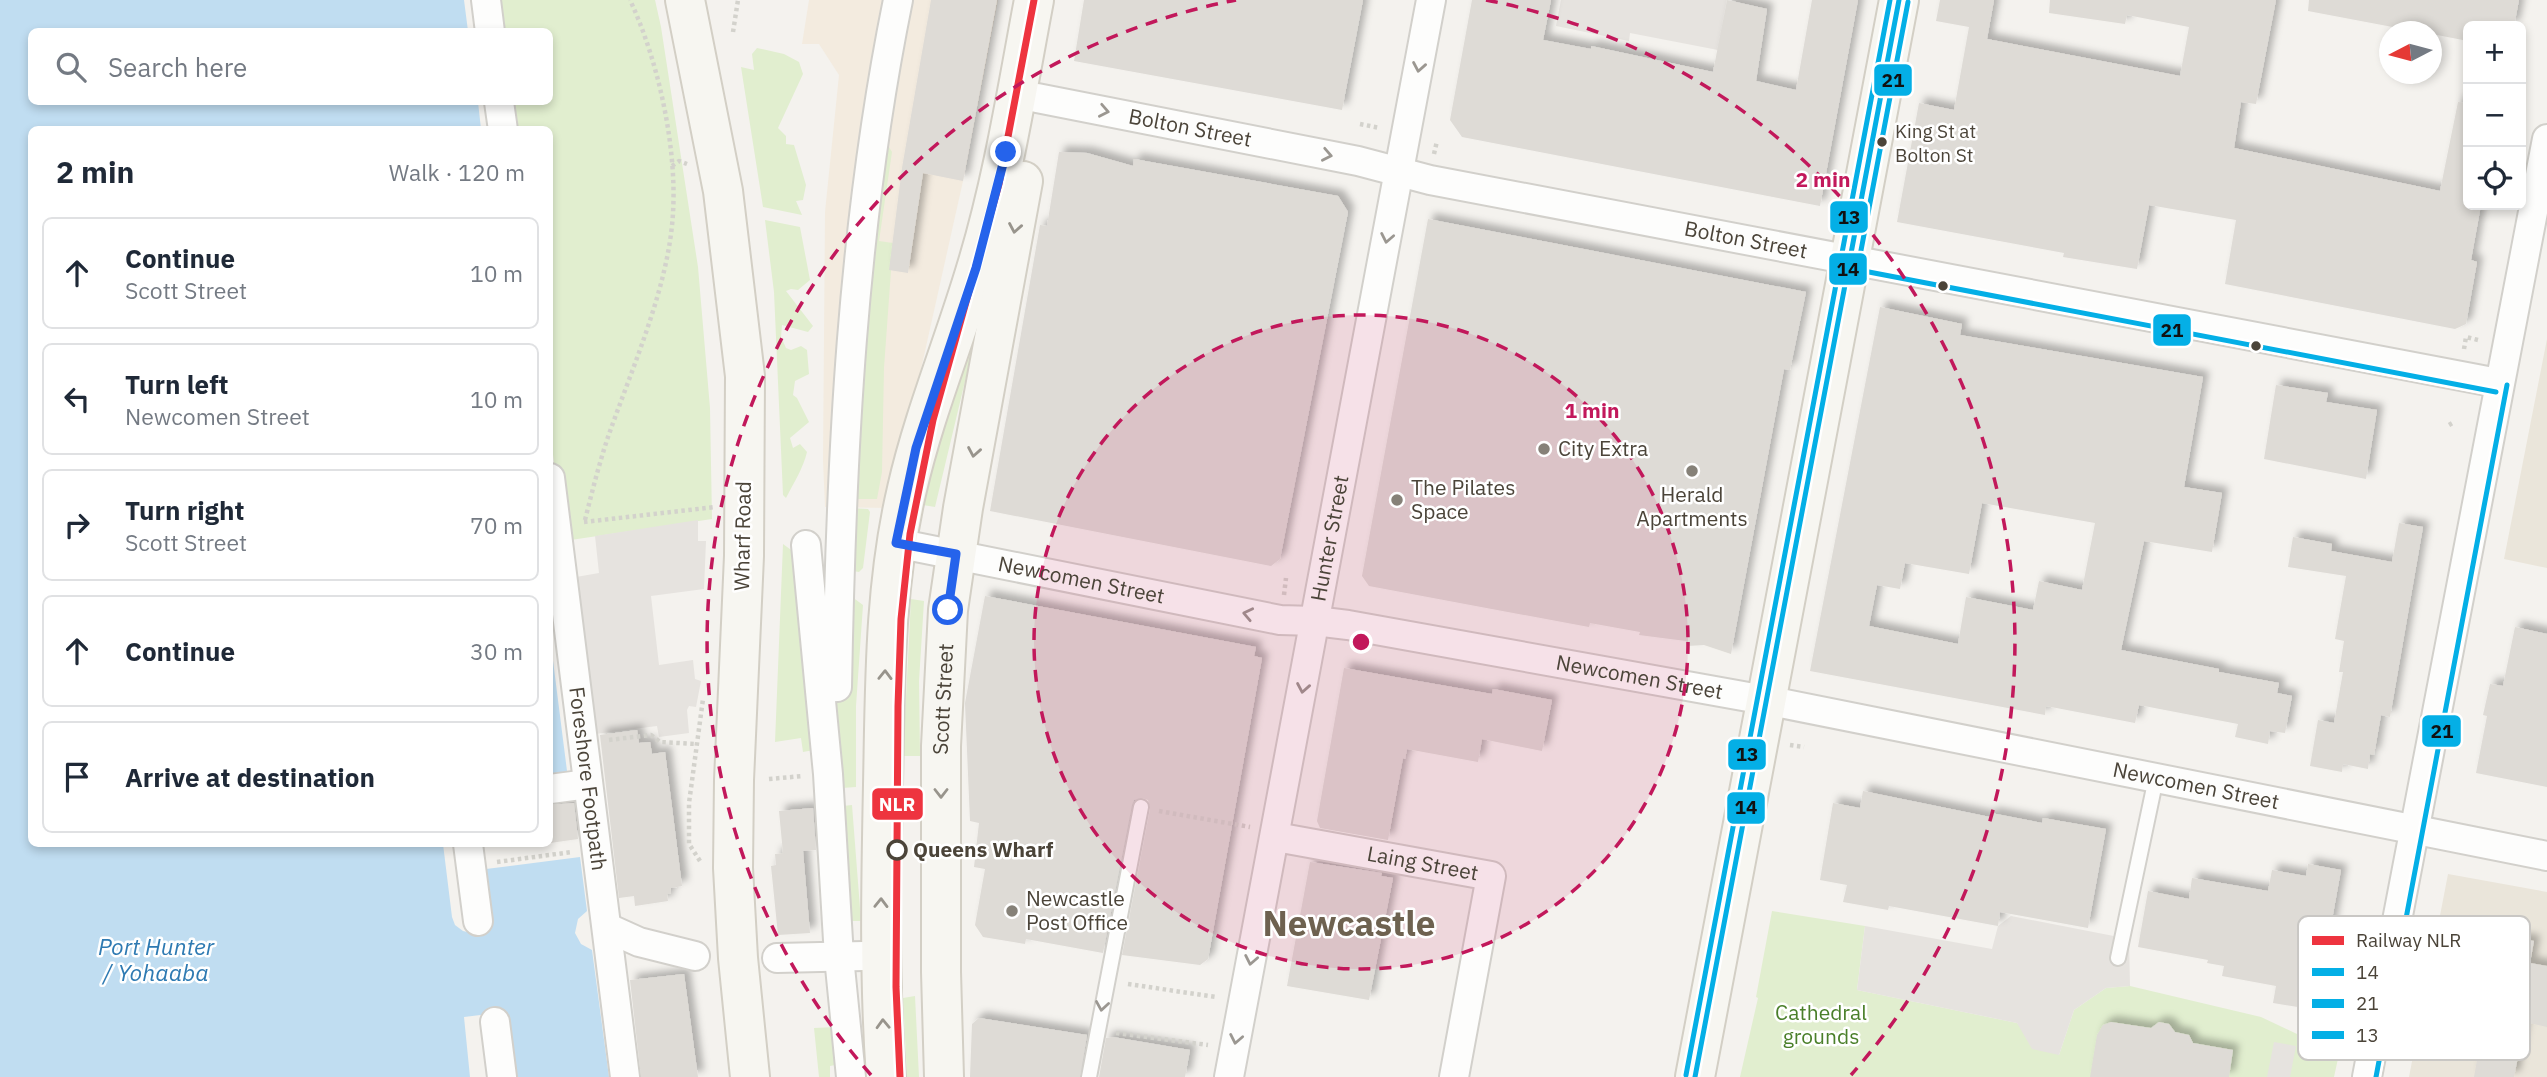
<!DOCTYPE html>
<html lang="en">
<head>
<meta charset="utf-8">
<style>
	body { margin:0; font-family:"IBM Plex Sans",sans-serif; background:#f2f2f3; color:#1f2937 }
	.controls { position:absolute; right:21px; top:21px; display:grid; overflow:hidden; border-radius:10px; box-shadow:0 4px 10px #0003 }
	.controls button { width:63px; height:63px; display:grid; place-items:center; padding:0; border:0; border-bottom:2px solid #e0e1e3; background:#fff; color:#1f2937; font:35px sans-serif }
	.compass { position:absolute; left:2379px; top:21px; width:63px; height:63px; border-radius:50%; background:#fff; box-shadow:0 4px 10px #0003; rotate:264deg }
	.stop { position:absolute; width:21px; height:21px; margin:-16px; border:5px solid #2563eb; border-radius:50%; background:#fff }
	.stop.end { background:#2563eb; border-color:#fff; box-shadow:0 2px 7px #0008 }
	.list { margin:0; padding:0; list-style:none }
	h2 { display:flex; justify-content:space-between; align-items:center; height:91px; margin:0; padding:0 28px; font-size:30px }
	h2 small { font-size:23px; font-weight:400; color:#747a83 }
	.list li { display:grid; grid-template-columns:46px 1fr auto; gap:21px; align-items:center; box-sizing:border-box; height:112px; margin:0 14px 14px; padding:0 14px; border:2px solid #e0e1e3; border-radius:10px }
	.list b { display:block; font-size:26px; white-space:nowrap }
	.list p { margin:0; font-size:23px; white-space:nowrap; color:#747a83 }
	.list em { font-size:23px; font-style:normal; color:#747a83 }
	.icon { flex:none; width:38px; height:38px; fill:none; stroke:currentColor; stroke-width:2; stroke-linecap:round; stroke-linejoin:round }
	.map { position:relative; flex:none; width:2547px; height:1077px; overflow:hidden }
	.search { position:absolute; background:#fff; box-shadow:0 4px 10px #0003; left:28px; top:28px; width:525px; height:77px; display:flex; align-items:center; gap:18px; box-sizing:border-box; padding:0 24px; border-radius:10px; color:#747a83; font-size:26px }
	.panel { position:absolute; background:#fff; box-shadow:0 4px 10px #0003; left:28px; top:126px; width:525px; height:721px; border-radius:10px }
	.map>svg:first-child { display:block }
	.commercial { fill:#f3ebdf }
	.education { fill:#eae5da }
	.green { fill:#e1eecf }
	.parking { fill:#e6e3df }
	.water { fill:#c0ddf1 }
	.pier { fill:#f4f2ee }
	.building { fill:#dedbd6; fill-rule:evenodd; filter:url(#shadow) }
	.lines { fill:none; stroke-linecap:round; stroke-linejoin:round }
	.lane-casing { stroke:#d2d0cb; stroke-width:18 }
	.street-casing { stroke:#d2d0cb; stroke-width:32 }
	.secondary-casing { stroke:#d3cfc5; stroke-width:42 }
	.path { stroke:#d3d2cc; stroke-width:4.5; stroke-dasharray:3.5 3.5; stroke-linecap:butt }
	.lane { stroke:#fdfdfc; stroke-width:14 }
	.street { stroke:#fdfdfc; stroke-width:28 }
	.secondary { stroke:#f7f6f1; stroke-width:38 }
	.bus-1-casing { stroke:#fff; stroke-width:10 }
	.bus-2-casing { stroke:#fff; stroke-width:10 }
	.bus-3-casing { stroke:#fff; stroke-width:10 }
	.bus-1 { stroke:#04afe6; stroke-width:5 }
	.bus-2 { stroke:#04afe6; stroke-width:5 }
	.bus-3 { stroke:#04afe6; stroke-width:5 }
	.rail-1-casing { stroke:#fff; stroke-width:12 }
	.rail-1 { stroke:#ee343f; stroke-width:7 }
	.oneway { stroke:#9b9791 }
	.oneway2 { stroke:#98948c }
	.route { stroke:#2563eb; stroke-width:9 }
	.ring { fill:none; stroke:#c2185b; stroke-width:3.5; stroke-dasharray:12 9 }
	.bus-dot { fill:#4b4439; stroke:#fff; stroke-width:2.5 }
	.poi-dot { fill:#868178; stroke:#fff; stroke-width:2.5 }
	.stop-dot { fill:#fff; stroke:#4b4439; stroke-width:3.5 }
	.labels { text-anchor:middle; stroke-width:5; stroke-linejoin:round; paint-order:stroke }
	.bus-label { font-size:19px; fill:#4b4439; stroke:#fff; text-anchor:start }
	.street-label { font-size:21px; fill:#4b4439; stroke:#fff }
	.poi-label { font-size:21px; fill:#4b4439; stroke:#fff; text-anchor:start }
	.stop-label { font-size:21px; font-weight:bold; fill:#4b4439; stroke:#fff; text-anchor:start }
	.park-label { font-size:21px; fill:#4a7f2a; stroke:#fff }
	.water-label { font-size:23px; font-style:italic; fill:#2e7ab2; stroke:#fff }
	.town-label { font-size:35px; font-weight:bold; fill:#6e6250; stroke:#fff }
	.key { fill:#fff; stroke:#c9c7c4; stroke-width:2 }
	.key-label { font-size:19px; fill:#4b4439 }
	.centre { fill:#c2185b; stroke:#fff; stroke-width:3.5 }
	.ring-label { font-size:21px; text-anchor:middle; font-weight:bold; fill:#c2185b; stroke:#fff; stroke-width:5; stroke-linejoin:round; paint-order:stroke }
	.line-badge { stroke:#fff; stroke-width:2.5 }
	.badge-label { font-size:19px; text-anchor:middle; font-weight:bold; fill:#fff }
	.pale-badge-label { font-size:19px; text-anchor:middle; font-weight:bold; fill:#111 }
</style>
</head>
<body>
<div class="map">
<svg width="2547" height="1077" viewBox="0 0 2547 1077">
	<defs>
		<filter id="shadow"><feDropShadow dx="6" dy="-6" stdDeviation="3.5" flood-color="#0004"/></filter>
	</defs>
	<rect width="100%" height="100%" fill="#f4f2ee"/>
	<!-- commercial -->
	<path class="commercial" d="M809,0H998L963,181L890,508L825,507L823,461L825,212L839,75L819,44H802Z"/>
	<!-- education -->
	<path class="education" d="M2547,339V568L2504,559Z
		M2448,874L2547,892V1077H2409Z"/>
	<!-- green -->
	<path class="green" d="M493,0H655L661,27L698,267L710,408L712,519L564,541L550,431V130L510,129L507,102H550V32L497,31Z
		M757,48L784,54L799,62L803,74L778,128L786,136V144L794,145L806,185L803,200L796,201L802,215L763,207L741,67L754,70L752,54Z
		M881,134L892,152L879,241L893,243L884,368L882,472L877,499H849Z
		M765,220L800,227L810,280L798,290L791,289L786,291L813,326L808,332L782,325L781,337L786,348L791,350L801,346L807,350L809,374L795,381L793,395L797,398L809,422L790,438L793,448L800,444L807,452C803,469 794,482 786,498L783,495L774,292Z
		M960,347L972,352L935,507L923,505L935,445Z
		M848,508L868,509L870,512L863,568L859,572L846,570Z
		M783,544L798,555L814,750L803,752L801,738L775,742Z
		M844,591L863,605L856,706V787L842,788L834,693Z
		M911,599L924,601L919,681L920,756H903Z
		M852,805L861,921H851L843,806Z
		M1772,911L1865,926L1857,990L2017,1023L2059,1055L2074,1010L2106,988L2130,986L2261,1017L2339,1054L2334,1077H1740L1758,998L1756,997Z
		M915,996L919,1077H907L903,998Z
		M836,1027L841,1064L830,1066V1077H819L814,1028Z"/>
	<!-- parking -->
	<path class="parking" d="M1561,0H1727L1718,50L1630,33L1629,41L1556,26Z
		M698,520V541H706L704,589L651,596L659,665L693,660L695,679L701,681L696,707L689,706L687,710L689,733L659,737L657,726L595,734L576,577L599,573L595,536Z
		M2011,916L2129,939L2130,986L2106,988L2074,1010L2059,1055L2032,1049L2017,1023L1857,990L1865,926L1992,949L1998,926Z
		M2274,1042L2296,1046L2290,1077H2267Z"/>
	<!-- water -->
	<path class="water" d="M0,0H464L468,31L32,32V102H478L481,129L32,130V844H550V637L567,771L582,837L612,1077H0Z"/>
	<!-- pier -->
	<path class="pier" d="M572,777L586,836L616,1077H609L592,950L581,944L575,933L578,919L587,911L580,857L486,869L491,913L490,920L478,932L471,933L463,931L455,925L452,917L443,844H550V780Z
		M505,1012L513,1077H470L464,1017Z"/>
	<!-- building -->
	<path class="building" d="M931,0H997L963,181L923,173L908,273L889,270L902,168Z
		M1084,0H1363L1342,110L1074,61Z
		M1472,0H1551L1543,40L1591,49V46L1713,72L1727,0L1767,9L1756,81L1796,90L1812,0H1858L1820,206L1462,137L1450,120Z
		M1940,0H1994L1987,39L2180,76L2189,27L2127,15L2125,24L2049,13L2050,0H2276L2256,104L2241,102L2234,148L2440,191L2458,102L2468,103V205H2481L2471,260L2477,262L2466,324L2455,329L2225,284L2236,220L2149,205L2137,269L2063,257L2064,253L1897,222L1919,103L1954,110L1969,27L1936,21Z
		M2309,0H2519L2514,26H2468V41L2432,34V32H2419L2308,11Z
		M1059,152L1087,153L1133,166L1134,159L1338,196L1348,212L1280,559L1271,566L990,511L1040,225L1047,226Z
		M1428,219L1806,292L1790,370L1784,369L1731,654L1704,645L1687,646L1686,641L1639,635L1640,632L1590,623L1589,627L1369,586L1362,576Z
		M1880,307L1962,324L1960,335L2203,377L2184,487L2222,493L2212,552L2144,541L2121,650L2219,669V672L2279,683L2277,693L2292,696L2285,733L2270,731L2268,744L2235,737L2238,724L2139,705L2135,723L2046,706L2045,715L1810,671ZM1982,503L2095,523L2082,590L2039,581L2033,610L1966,597L1958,644L1869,626L1877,585L1900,589L1905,563L1969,574Z
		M2276,385L2328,393L2326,402L2377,410L2366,479L2264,459Z
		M2399,523L2423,527L2390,717L2381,715L2374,755L2370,754L2368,769L2343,764L2342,772L2310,766L2318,720L2334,723L2343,672H2339L2344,641L2335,639L2346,576L2288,567L2293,537L2332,544L2331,551L2392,562Z
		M985,596L1256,647L1254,656L1262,658L1208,959L1200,965L1122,955L1150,809L1148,800L1142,798L1134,800L1132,805L1103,953L1026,939L1025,944L983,937L975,925L985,869L974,867L979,823L970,821L965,703Z
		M2515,627L2547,634V787L2476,773L2487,716L2483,715L2490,684L2503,686Z
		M1344,668L1492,694L1493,689L1552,700L1542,751L1482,739L1478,762L1407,749L1405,759L1403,758L1388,840L1320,828L1317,821Z
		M637,730L639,743L650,742L652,754L665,752L682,886L671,888V893L667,894L668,901L635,906L634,896L619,898L600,735Z
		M1863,791L1990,817L1991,813L2042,823L2043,818L2106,829L2088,928L2000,912L1998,926L1889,906L1888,910L1843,902L1847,885L1820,880L1833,803L1860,808Z
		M574,803L578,839L550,843V805Z
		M813,808L816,850L803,851L810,933L778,935L771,866L776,865L775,854L785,853H783L779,811Z
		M1310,862L1382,873L1381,876L1393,878L1369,1000L1287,986Z
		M2308,864L2341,870L2323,970L2341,972L2335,1013L2273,1003L2276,986L2222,976L2224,966L2207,963L2208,960L2138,947L2148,891L2189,899L2192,878L2268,891L2272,870L2306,876Z
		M2492,934L2534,941L2530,963L2547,966V1027L2525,1022L2514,1077H2474L2485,1015L2476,1014Z
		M684,974L698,1077H641L630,980Z
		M979,1018L1087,1035L1080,1077H970L972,1024Z
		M2111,1022L2151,1028L2159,1022L2169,1024L2175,1032L2189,1035L2193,1043L2233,1050L2229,1077H2090L2097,1035L2103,1025Z
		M1113,1037L1190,1050L1185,1077H1099L1106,1038Z"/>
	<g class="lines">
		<defs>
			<path id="lane" d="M2118,958L2156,778
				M1089,1077L1141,807"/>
			<g id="street">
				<path d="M486,0L490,32"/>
				<path id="s1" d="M1037,98L1358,161L1430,180L2498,383"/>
				<path d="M499,102L503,130"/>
				<path id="s2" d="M550,478L625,1077"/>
				<path id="s3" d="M896,543L1280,620L1315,621L1348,625L1765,700L2547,856"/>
				<path d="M806,545L828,774L839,957L851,1077"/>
				<path d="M820,688L837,687C841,457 852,226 898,0"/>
				<path d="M550,789L588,784"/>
				<path id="s4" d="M1276,837L1491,876L1454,1077"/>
				<path d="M468,844L478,921"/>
				<path d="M608,928L639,942L695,956"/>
				<path d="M777,958L864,956"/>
				<path d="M495,1022L502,1077"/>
				<path id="s5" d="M1229,1077L1431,0"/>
				<path d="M2367,1077L2547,139"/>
			</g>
			<g id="secondary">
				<path d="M685,0L723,191L745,376L744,556L734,780L733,868L738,958L750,1077"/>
				<path d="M886,1077C879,980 881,883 883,785C885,686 884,587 907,489C924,414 954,343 976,269C1003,181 1017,90 1034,0"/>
				<path id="s6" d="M944,1077L941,972V746L948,610L963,508L1023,181"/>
				<path d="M1695,1077L1899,0"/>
			</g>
		</defs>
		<!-- lane casing -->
		<use href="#lane" class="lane-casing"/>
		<!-- street casing -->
		<use href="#street" class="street-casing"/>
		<!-- secondary casing -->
		<use href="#secondary" class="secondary-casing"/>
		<!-- path -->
		<path class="path" d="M733,32L738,0
			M1360,124L1380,128
			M1434,154L1437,141
			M672,166L679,161L687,164
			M2464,349L2466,337L2478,340
			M2449,425L2454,422
			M585,520C592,492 599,464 608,437C632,368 669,286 673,213C677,146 658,60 630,0
			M584,522L715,507
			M1284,595L1286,578
			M609,740L651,735L660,742L696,744
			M1790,745L1804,747
			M769,779L803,776
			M1159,811L1250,827
			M700,861L689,844V803L703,699
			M497,862L572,852
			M1128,984L1216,997
			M1116,1033L1208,1045"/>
		<!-- lane -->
		<use href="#lane" class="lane"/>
		<!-- street -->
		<use href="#street" class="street"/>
		<!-- secondary -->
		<use href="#secondary" class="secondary"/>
		<defs>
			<path id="bus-1" d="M1695,1077L1899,0"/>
			<path id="bus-2" d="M1859,261L1908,2
				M1848,268L2496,392
				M2376,1077L2507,385"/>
			<path id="bus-3" d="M1686,1075L1890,0"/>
		</defs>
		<!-- bus-1 casing -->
		<use href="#bus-1" class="bus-1-casing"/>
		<!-- bus-2 casing -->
		<use href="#bus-2" class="bus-2-casing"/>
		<!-- bus-3 casing -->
		<use href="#bus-3" class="bus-3-casing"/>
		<!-- bus-1 -->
		<use href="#bus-1" class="bus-1"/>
		<!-- bus-2 -->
		<use href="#bus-2" class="bus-2"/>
		<!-- bus-3 -->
		<use href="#bus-3" class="bus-3"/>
		<defs>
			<path id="rail-1" d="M900,1077L896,987L898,706L901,619L910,534L933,420L999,184L1034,0"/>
		</defs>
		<!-- rail-1 casing -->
		<use href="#rail-1" class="rail-1-casing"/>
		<!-- rail-1 -->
		<use href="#rail-1" class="rail-1"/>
	</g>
	<!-- one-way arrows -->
	<defs><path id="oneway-chevron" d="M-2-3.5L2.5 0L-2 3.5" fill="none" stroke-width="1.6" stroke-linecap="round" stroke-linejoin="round" transform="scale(1.75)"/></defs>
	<g class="oneway">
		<use href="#oneway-chevron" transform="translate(1419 67) rotate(100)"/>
		<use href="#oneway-chevron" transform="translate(1104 111) rotate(11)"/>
		<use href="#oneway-chevron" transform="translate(1327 155) rotate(11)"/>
		<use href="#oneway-chevron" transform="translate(1387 238) rotate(101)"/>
		<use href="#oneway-chevron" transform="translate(1248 614) rotate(-168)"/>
		<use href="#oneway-chevron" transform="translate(1303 688) rotate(100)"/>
		<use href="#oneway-chevron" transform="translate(1251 960) rotate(101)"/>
		<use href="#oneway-chevron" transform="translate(1102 1006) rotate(99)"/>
		<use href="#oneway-chevron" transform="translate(1236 1039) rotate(101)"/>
	</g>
	<g class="oneway2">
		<use href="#oneway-chevron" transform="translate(1015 228) rotate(100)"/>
		<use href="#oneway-chevron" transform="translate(974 452) rotate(100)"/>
		<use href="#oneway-chevron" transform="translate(885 675) rotate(-89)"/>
		<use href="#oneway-chevron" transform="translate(941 793) rotate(90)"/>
		<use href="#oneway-chevron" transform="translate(881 903) rotate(-89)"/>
		<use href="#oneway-chevron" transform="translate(883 1024) rotate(-92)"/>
	</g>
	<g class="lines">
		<!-- route -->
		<path class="route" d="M948,610L956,554L896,543L916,448L976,268L1006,152"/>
	</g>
	<!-- distance rings -->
	<circle cx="1361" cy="642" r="327" fill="#c2185b" fill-opacity=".12"/>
	<g class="ring">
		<circle cx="1361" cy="642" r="327"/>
		<path d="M871 1075A654 654 0 0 1 1236 0M1486 0A654 654 0 0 1 1851 1075"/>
	</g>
	<!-- markers -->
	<g class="bus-dot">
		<circle cx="1882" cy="142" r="6"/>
		<circle cx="1943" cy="286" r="6"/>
		<circle cx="2256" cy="346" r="6"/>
	</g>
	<g class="poi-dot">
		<circle cx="1544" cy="449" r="7"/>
		<circle cx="1692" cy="471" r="7"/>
		<circle cx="1397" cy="500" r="7"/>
		<circle cx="1012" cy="911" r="7"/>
	</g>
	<circle class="stop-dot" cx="897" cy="850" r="9"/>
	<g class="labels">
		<!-- bus labels -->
		<g class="bus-label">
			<text x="1895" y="138">King St at<tspan x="1895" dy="24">Bolton St</tspan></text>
		</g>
		<!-- street labels -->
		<g class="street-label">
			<text dy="7" stroke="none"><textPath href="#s1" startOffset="156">Bolton Street</textPath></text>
			<text dy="7" stroke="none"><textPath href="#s1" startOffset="723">Bolton Street</textPath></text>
			<text transform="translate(743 536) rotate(-89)" y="7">Wharf Road</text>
			<text dy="7" stroke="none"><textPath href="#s5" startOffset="548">Hunter Street</textPath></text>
			<text dy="7" stroke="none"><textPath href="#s3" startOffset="189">Newcomen Street</textPath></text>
			<text dy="7" stroke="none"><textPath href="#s3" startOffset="756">Newcomen Street</textPath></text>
			<text dy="7" stroke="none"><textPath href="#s6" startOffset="378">Scott Street</textPath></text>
			<text dy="7" stroke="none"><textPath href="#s2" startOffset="303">Foreshore Footpath</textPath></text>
			<text dy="7" stroke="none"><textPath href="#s3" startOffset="1323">Newcomen Street</textPath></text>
			<text dy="7" stroke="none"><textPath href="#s4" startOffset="149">Laing Street</textPath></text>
		</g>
		<!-- poi labels -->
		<g class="poi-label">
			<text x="1558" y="456">City Extra</text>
			<text x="1411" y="495">The Pilates<tspan x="1411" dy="24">Space</tspan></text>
			<text x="1692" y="502" text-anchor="middle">Herald<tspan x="1692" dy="24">Apartments</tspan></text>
			<text x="1026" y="906">Newcastle<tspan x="1026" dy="24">Post Office</tspan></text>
		</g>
		<!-- stop labels -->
		<g class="stop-label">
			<text x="913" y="857">Queens Wharf</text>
		</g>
		<!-- park labels -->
		<g class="park-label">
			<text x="1821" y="1020">Cathedral<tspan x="1821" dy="24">grounds</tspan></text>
		</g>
		<!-- water labels -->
		<g class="water-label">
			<text x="156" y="955">Port Hunter<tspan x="156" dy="26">/ Yohaaba</tspan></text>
		</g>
		<!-- town labels -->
		<g class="town-label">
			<text x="1349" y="936">Newcastle</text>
		</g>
	</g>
	<!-- legend -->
	<rect x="2298" y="916" width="232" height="144" rx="10" class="key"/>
	<rect x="2312" y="936" width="32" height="9" fill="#ee343f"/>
	<rect x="2312" y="968" width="32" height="8" fill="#04afe6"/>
	<rect x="2312" y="999" width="32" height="9" fill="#04afe6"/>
	<rect x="2312" y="1031" width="32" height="8" fill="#04afe6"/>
	<g class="key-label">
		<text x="2356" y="947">Railway NLR</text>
		<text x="2356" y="979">14</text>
		<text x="2356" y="1010">21</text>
		<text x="2356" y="1042">13</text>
	</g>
	<circle cx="1361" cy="642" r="10" class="centre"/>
	<g class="ring-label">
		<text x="1823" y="187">2 min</text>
		<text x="1592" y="418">1 min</text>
	</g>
	<g class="line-badge">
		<rect x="1873" y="63" width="40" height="34" rx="7" fill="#04afe6"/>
		<rect x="1829" y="200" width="40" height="34" rx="7" fill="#04afe6"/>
		<rect x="1828" y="252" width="40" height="34" rx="7" fill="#04afe6"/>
		<rect x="2152" y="313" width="40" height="34" rx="7" fill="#04afe6"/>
		<rect x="2421" y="714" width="41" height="34" rx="7" fill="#04afe6"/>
		<rect x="1727" y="738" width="40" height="33" rx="7" fill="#04afe6"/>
		<rect x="871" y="787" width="53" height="34" rx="7" fill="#ee343f"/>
		<rect x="1726" y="791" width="40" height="34" rx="7" fill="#04afe6"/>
	</g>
	<g class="badge-label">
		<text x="897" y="811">NLR</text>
	</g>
	<g class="pale-badge-label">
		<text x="1893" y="87">21</text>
		<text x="1849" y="224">13</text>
		<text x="1848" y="276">14</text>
		<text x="2172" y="337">21</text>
		<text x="2442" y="738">21</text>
		<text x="1747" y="761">13</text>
		<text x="1746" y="814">14</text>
	</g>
</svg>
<div class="controls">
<button>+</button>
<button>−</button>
<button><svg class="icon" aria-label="locate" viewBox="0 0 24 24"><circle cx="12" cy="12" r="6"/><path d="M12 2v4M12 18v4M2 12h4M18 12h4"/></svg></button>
</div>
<svg class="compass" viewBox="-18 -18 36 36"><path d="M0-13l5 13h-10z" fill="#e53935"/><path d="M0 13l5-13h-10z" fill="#747a83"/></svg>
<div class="stop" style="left:948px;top:610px"></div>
<div class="stop end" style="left:1006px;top:152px"></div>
<div class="search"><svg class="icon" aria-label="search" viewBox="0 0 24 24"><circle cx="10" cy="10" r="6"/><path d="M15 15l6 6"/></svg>Search here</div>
<section class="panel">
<h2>2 min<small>Walk · 120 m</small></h2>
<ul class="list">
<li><svg class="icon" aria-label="ahead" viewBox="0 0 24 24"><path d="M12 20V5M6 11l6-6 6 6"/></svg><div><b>Continue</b><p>Scott Street</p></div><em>10 m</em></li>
<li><svg class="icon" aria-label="left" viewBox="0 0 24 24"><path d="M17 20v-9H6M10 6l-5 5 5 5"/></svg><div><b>Turn left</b><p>Newcomen Street</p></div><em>10 m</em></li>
<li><svg class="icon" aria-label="right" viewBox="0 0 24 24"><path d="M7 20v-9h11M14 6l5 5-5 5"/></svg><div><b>Turn right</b><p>Scott Street</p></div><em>70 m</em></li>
<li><svg class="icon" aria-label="ahead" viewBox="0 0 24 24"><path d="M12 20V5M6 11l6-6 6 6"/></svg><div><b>Continue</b></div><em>30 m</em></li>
<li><svg class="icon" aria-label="arrive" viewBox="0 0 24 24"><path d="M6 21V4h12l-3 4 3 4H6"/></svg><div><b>Arrive at destination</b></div></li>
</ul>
</section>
</div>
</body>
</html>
